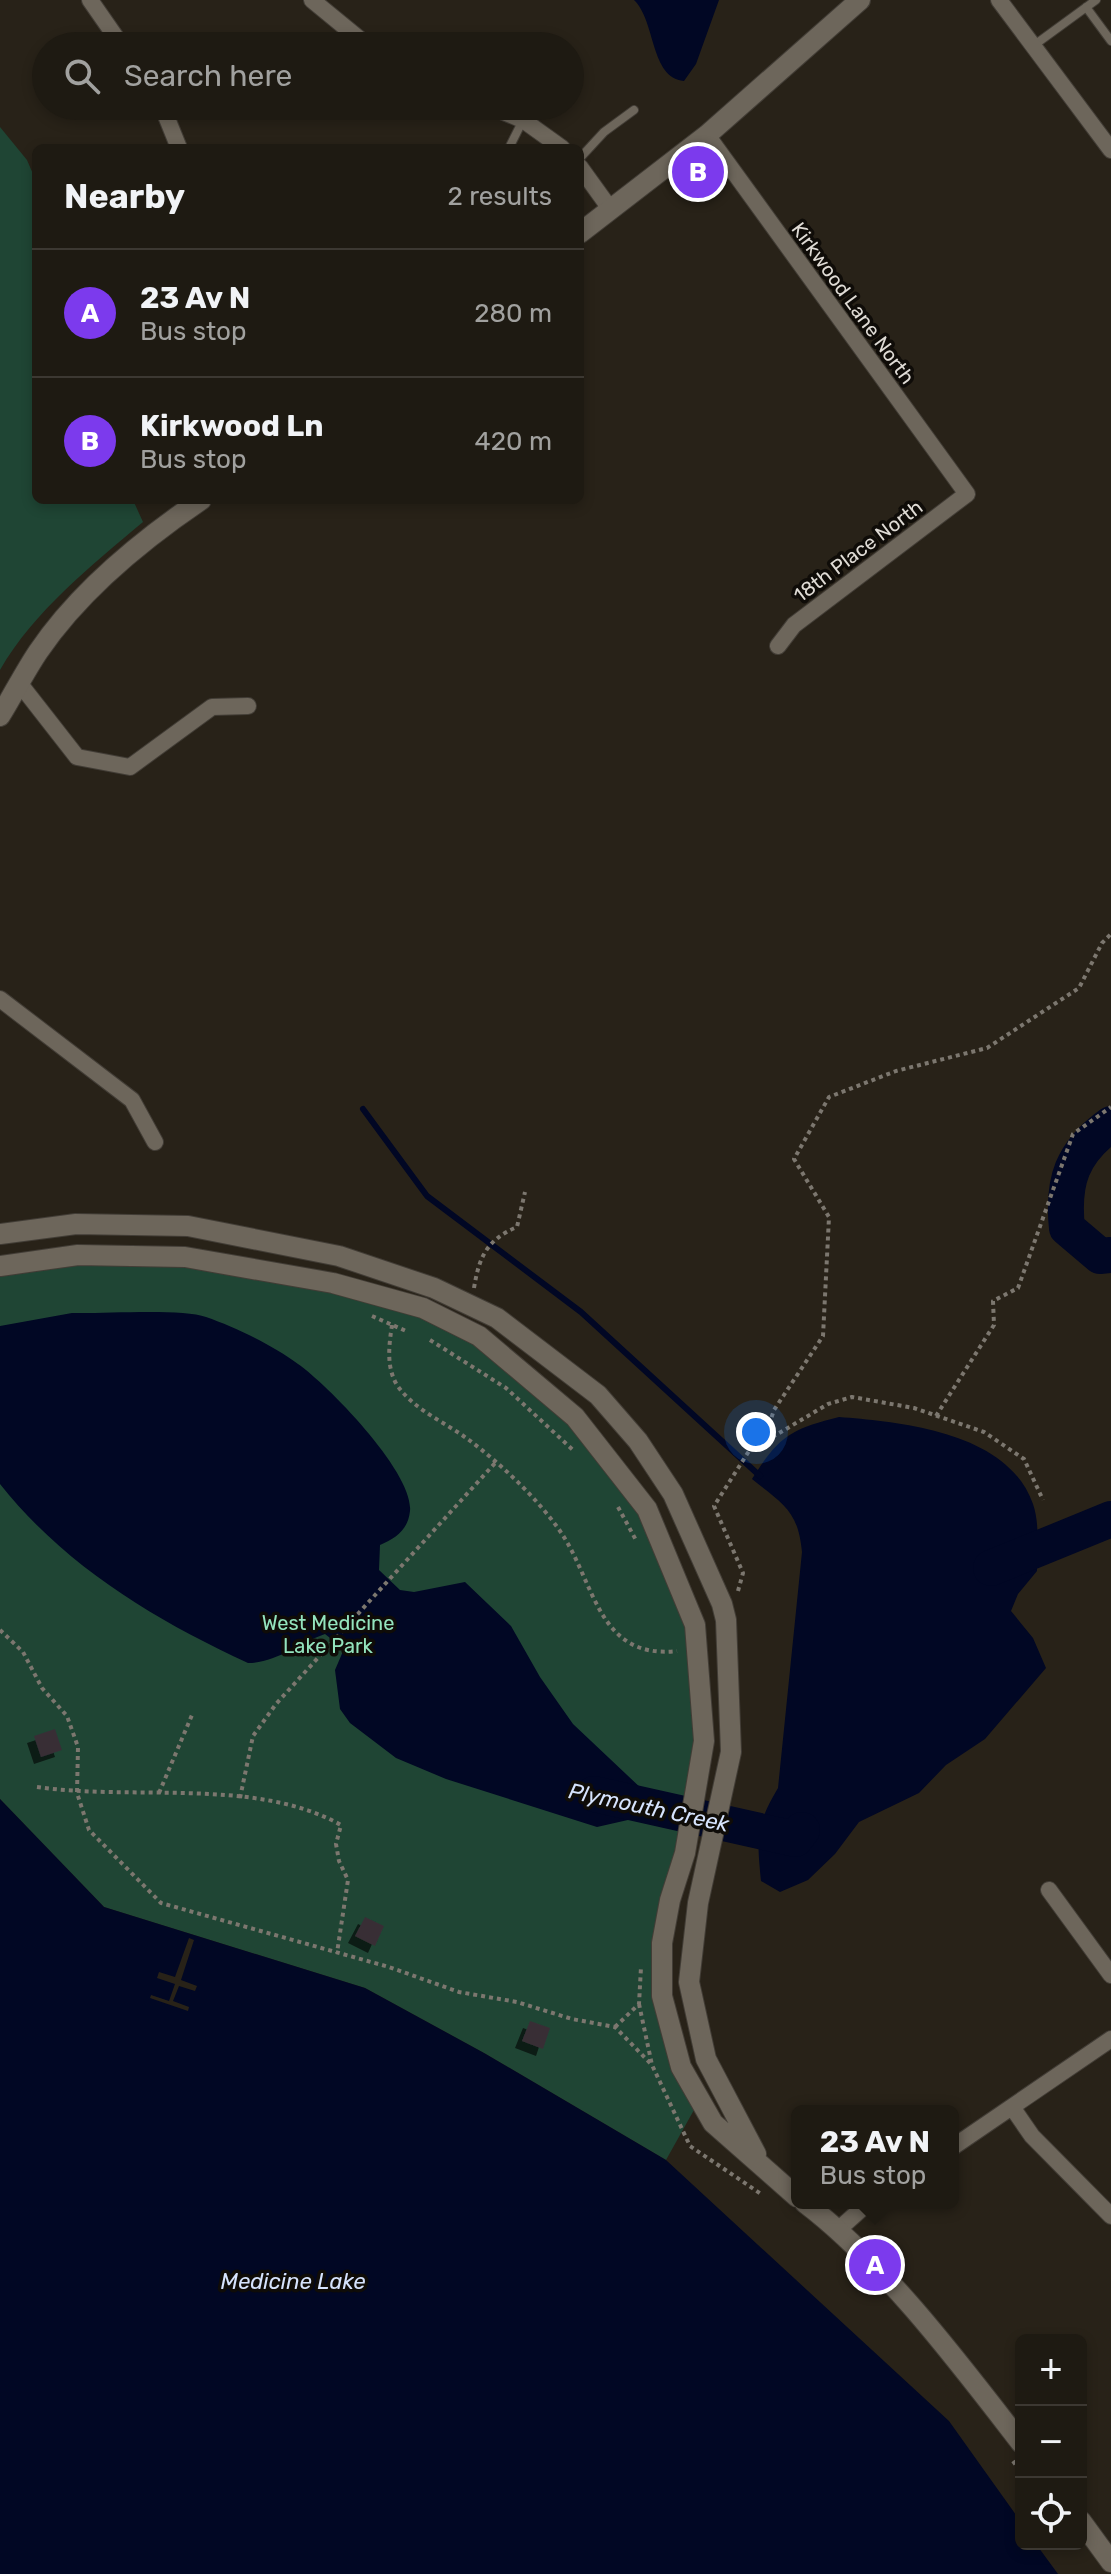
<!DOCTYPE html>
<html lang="en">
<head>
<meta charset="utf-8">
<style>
	body { margin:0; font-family:Rubik,sans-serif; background:#26231b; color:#f1f3f6 }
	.controls { position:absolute; right:24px; bottom:24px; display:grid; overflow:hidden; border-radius:12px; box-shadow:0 4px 12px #0003 }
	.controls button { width:72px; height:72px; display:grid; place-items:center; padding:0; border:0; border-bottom:2px solid #3c3832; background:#1e1a12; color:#f1f3f6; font:40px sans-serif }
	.you { position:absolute; left:756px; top:1432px; width:28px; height:28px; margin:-20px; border:6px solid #fff; border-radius:50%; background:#1a73e8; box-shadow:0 0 0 12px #1a73e833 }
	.badge { display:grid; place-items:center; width:52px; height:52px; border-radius:50%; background:#7c3aed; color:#fff; font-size:26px; font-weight:700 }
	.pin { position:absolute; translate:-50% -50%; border:4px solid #fff; box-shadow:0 2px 8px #0006 }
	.popup { position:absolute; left:791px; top:2105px; width:168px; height:104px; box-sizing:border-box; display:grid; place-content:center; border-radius:12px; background:#1e1a12; filter:drop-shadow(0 2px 6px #0005); font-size:26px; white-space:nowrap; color:#a1a19f }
	.popup b { font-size:30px; color:#f1f3f6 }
	.popup::after { content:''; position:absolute; left:50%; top:100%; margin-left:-16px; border:16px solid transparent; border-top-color:#1e1a12 }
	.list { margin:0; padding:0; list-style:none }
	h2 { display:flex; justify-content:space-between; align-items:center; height:104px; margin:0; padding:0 32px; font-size:34px }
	h2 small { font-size:26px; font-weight:400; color:#a1a19f }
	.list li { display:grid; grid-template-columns:52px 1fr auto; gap:24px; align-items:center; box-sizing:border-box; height:128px; padding:0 32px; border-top:2px solid #3c3832 }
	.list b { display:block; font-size:30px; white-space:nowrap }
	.list p { margin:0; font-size:26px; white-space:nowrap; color:#a1a19f }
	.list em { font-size:26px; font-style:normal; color:#a1a19f }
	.icon { flex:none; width:44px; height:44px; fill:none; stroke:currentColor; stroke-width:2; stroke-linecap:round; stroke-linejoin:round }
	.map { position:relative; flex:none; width:1111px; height:2574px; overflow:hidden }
	.search { position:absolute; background:#1e1a12; box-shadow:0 4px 12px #0003; left:32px; top:32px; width:552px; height:88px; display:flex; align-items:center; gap:20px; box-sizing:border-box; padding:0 28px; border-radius:44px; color:#a1a19f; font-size:30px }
	.panel { position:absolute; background:#1e1a12; box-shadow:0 4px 12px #0003; left:32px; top:144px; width:552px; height:360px; border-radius:12px }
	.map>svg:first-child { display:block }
	.green { fill:#1f4534 }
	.water { fill:#010724 }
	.pier { fill:#282218 }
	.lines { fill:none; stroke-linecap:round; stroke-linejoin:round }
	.stream { stroke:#010724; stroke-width:6 }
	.river { stroke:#010724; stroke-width:36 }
	.building { fill:#382f36; filter:url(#shadow) }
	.service-casing { stroke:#423d36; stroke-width:10 }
	.minor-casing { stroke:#423d36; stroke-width:18 }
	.tertiary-casing { stroke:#423d36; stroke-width:22 }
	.path { stroke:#7c776f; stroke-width:4; stroke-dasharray:4 4; stroke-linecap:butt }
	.service { stroke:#6d665b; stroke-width:8 }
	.minor { stroke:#6d665b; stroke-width:16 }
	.tertiary { stroke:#6d665b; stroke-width:20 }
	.labels { text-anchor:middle; stroke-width:7; stroke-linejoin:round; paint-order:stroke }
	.street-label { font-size:20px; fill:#dfdbd5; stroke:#0f0c08 }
	.park-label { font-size:20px; fill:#94e4be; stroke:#0f0c08 }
	.water-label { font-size:22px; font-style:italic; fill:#d6e3fd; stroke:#0f0c08 }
</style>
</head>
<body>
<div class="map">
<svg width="1111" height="2574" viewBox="0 0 1111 2574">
	<defs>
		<filter id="shadow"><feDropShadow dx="-7" dy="7" stdDeviation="0" flood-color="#0009"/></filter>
	</defs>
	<rect width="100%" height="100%" fill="#282218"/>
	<!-- green -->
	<path class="green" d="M0,127L27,160L36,181V500H133L143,522C92,565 34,611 0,670Z
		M185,1257L423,1308L575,1417L647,1509L693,1612L704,1741L662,1996L699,2101L666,2160L484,2053L365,1988L104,1907L0,1799V1266Z"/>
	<!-- water -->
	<path class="water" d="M634,0H719L696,64L684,81C650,78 656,21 634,0Z
		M72,1313C101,1314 182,1308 206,1317C235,1327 272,1345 298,1364C328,1385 414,1473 410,1511C408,1530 396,1538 380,1545L379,1570L400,1590L414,1592L465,1582L511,1626L540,1677L573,1724L644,1791L641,1817L597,1827L446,1779L396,1758L350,1723L340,1709L335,1670L344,1649L325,1634C299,1643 276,1663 248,1663C155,1620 65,1566 0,1484V1326Z
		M839,1417C902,1422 1008,1432 1033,1504C1040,1524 1037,1550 1037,1571L1018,1594L1011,1611L1033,1638L1046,1668L985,1739L946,1765L919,1793L859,1822L835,1854L808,1880L780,1892L761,1881C757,1838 755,1827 778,1788L802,1552C798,1510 783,1504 752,1479C779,1436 791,1429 839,1417Z
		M0,1799L104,1907L365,1988L484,2053L666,2160L949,2421L1021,2522V2544H1036L1058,2574H0Z"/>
	<!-- pier -->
	<path class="pier" d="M189,1938L194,1940L181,1980L197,1986L195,1991L179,1986L173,2001L189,2007L188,2011L150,1998L151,1995L169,2001L175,1984L157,1978L159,1972L175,1977Z"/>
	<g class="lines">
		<!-- stream -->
		<path class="stream" d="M363,1109L427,1196L581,1312L760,1476"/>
		<!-- river -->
		<path class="river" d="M1111,1124C1072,1152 1062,1181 1067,1228L1100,1256L1111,1255
			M991,1568L1111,1519
			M594,1794L795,1839L802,1830"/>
	</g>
	<!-- building -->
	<path class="building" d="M55,1729L62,1750L41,1757L34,1736Z
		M365,1917L384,1926L375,1946L355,1936Z
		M530,2021L550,2028L543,2049L522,2041Z"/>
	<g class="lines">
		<defs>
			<path id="service" d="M1086,7L1111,41
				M1033,46L1096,0
				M509,148L523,120
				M580,158L604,132L634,110"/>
			<path id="minor" d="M90,0L122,46
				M312,0L368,46
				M999,0L1111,150
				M162,106L179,148
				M489,106L523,120L562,148
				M707,135L967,494L794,625L778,646
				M580,167L611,210
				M20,684L77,757L130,767L212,707L248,706
				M0,999L132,1100L155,1142
				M1049,1890L1111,1975
				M1012,2107L1032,2136L1111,2216
				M953,2147L1111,2039
				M839,2229L868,2203"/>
			<path id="tertiary" d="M580,233L707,135L860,0
				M0,716C13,695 24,673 38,652C78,593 142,540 201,500
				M0,1234L76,1224L188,1226L339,1256L434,1288L497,1318L598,1395L638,1441L673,1494L722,1604L726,1620L731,1752L698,1903L689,1982L706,2059L756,2154
				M0,1266L78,1255L185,1257L333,1283L423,1308L479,1336L575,1417L647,1509L695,1625L704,1741L685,1853L670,1900L662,1943V1996L681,2067L713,2123L797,2197
				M805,2203C884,2263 960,2364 1021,2443
				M1081,2521L1111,2562"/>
		</defs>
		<!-- service casing -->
		<use href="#service" class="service-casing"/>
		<!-- minor casing -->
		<use href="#minor" class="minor-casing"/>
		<!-- tertiary casing -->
		<use href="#tertiary" class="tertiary-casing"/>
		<!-- path -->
		<path class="path" d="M474,1288C479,1258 486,1240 517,1227L525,1192
			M372,1316L406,1331
			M392,1325C389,1345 386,1367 397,1385C414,1410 445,1422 469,1440C501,1464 537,1498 560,1531C595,1581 597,1660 677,1651
			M430,1340L506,1388L573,1450
			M936,1416L994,1325L993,1301L1018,1288L1073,1134L1111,1107
			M764,1440L774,1410L823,1336L829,1217L794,1159L829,1097L896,1071L987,1048L1079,988L1102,943L1111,934
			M618,1507L637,1542
			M738,1591L743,1573L714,1506L749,1451L828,1404L852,1397L914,1408L984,1432L1024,1459L1043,1500
			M0,1630L23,1652L42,1688L67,1716L78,1747L77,1793L89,1830L161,1903L389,1967L459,1992L517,2002L572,2019L615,2027L652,2065
			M37,1787C133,1801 255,1777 341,1825L336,1844L339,1861L348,1880L337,1953
			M159,1793L192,1715
			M240,1798L253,1736L276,1704L496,1462
			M639,2004L652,2065L690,2146L761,2194
			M615,2027L639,2004L641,1967
			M1013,2461L1021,2472"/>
		<!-- service -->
		<use href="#service" class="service"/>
		<!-- minor -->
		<use href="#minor" class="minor"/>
		<!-- tertiary -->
		<use href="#tertiary" class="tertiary"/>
	</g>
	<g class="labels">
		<!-- street labels -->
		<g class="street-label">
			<text transform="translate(853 303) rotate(54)" y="7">Kirkwood Lane North</text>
			<text transform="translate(858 551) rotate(-37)" y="7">18th Place North</text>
		</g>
		<!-- park labels -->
		<g class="park-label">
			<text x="328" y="1630">West Medicine<tspan x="328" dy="23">Lake Park</tspan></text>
		</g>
		<!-- water labels -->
		<g class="water-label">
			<text transform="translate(649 1807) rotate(12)" y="8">Plymouth Creek</text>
			<text x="293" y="2289">Medicine Lake</text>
		</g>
	</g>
</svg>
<div class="controls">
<button>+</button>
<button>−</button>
<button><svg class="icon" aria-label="locate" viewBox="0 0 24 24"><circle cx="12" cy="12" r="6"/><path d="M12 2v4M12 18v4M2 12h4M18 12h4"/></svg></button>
</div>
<div class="you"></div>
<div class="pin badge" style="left:875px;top:2265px">A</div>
<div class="popup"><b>23 Av N</b>Bus stop</div>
<div class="pin badge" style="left:698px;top:172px">B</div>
<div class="search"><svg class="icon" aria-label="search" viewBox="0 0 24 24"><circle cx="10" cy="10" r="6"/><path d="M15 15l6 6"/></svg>Search here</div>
<section class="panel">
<h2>Nearby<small>2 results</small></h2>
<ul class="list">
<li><span class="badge">A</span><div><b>23 Av N</b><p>Bus stop</p></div><em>280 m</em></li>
<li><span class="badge">B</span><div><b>Kirkwood Ln</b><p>Bus stop</p></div><em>420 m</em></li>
</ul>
</section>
</div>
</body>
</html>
